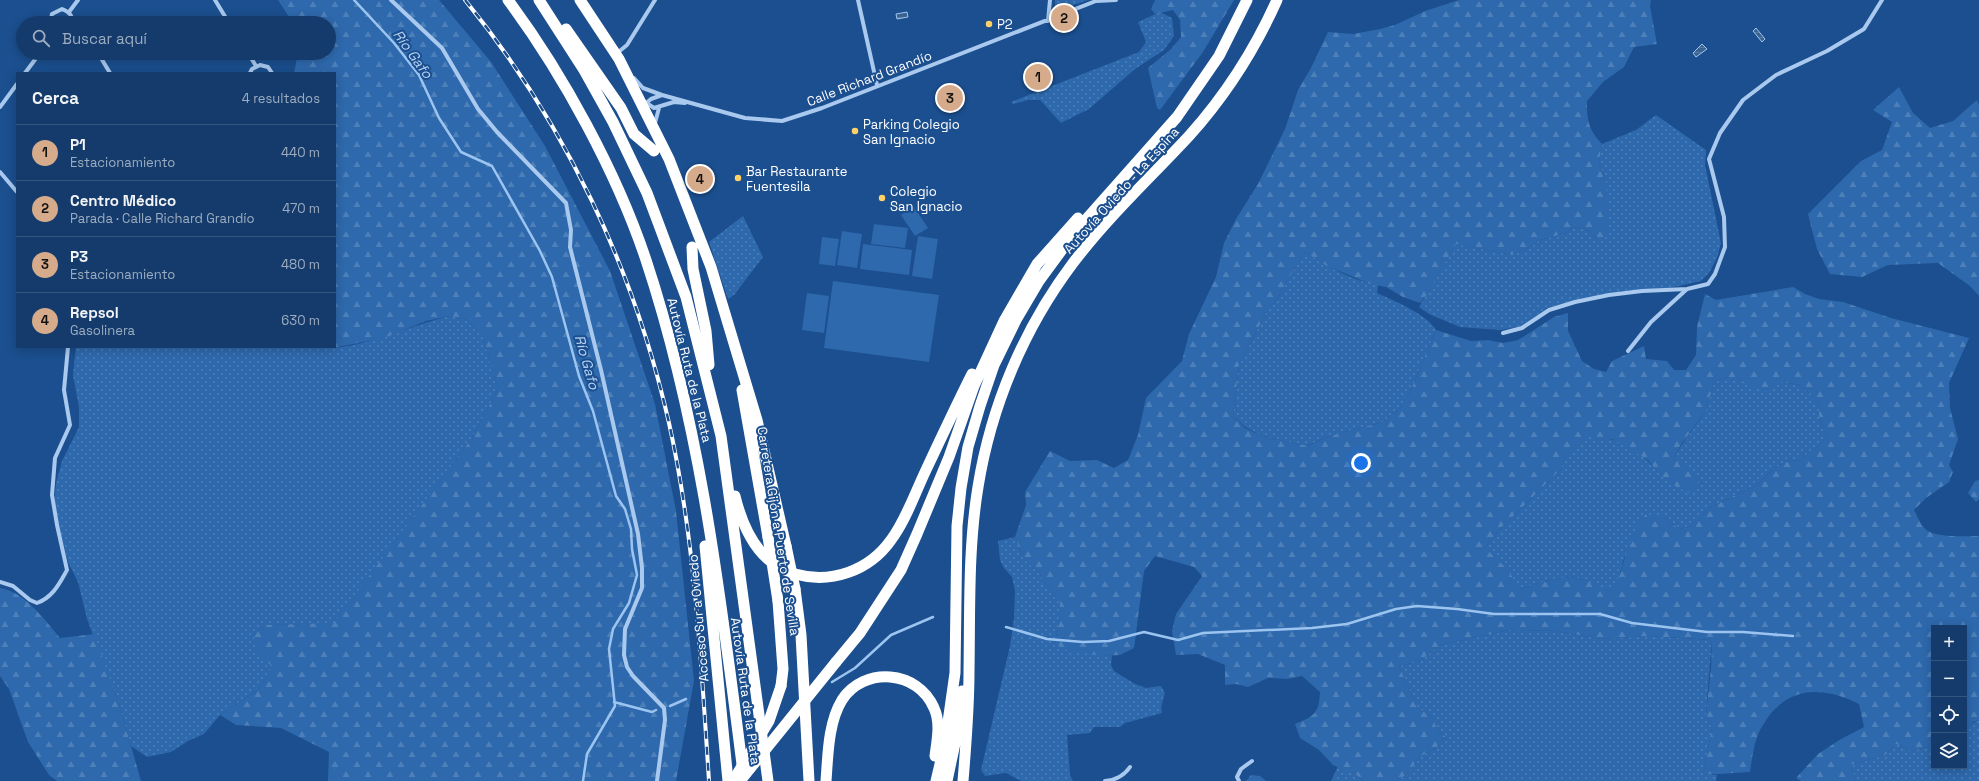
<!DOCTYPE html>
<html lang="es">
<head>
<meta charset="utf-8">
<style>
	body { margin:0; font-family:"Space Grotesk",sans-serif; background:#214673; color:#f1f3f6 }
	.controls { position:absolute; right:12px; bottom:12px; display:grid; overflow:hidden; border-radius:0px; box-shadow:0 2px 10px #0003 }
	.controls button { width:36px; height:36px; display:grid; place-items:center; padding:0; border:0; border-bottom:1px solid #33557e; background:#143b6b; color:#f1f3f6; font:20px sans-serif }
	.you { position:absolute; left:1361px; top:463px; width:14px; height:14px; margin:-10px; border:3px solid #fff; border-radius:50%; background:#1a73e8; box-shadow:0 0 0 6px #1a73e833 }
	.badge { display:grid; place-items:center; width:26px; height:26px; border-radius:50%; background:#d6ab8b; color:#111; font-size:13px; font-weight:700 }
	.pin { position:absolute; translate:-50% -50%; border:2px solid #fff; box-shadow:0 1px 4px #0006 }
	.list { margin:0; padding:0; list-style:none }
	h2 { display:flex; justify-content:space-between; align-items:center; height:52px; margin:0; padding:0 16px; font-size:17px }
	h2 small { font-size:13px; font-weight:400; color:#9dadc1 }
	.list li { display:grid; grid-template-columns:26px 1fr auto; gap:12px; align-items:center; box-sizing:border-box; height:56px; padding:0 16px; border-top:1px solid #33557e }
	.list b { display:block; font-size:15px; white-space:nowrap }
	.list p { margin:0; font-size:13px; white-space:nowrap; color:#9dadc1 }
	.list em { font-size:13px; font-style:normal; color:#9dadc1 }
	.icon { flex:none; width:22px; height:22px; fill:none; stroke:currentColor; stroke-width:2; stroke-linecap:round; stroke-linejoin:round }
	.map { position:relative; flex:none; width:1979px; height:781px; overflow:hidden }
	.search { position:absolute; background:#143b6b; box-shadow:0 2px 10px #0003; left:16px; top:16px; width:320px; height:44px; display:flex; align-items:center; gap:10px; box-sizing:border-box; padding:0 14px; border-radius:22px; color:#9dadc1; font-size:15px }
	.panel { position:absolute; background:#143b6b; box-shadow:0 2px 10px #0003; left:16px; top:72px; width:320px; height:276px; border-radius:0px }
	.map>svg:first-child { display:block }
	.grass { fill:url(#grass-dots) }
	.forest { fill:url(#forest-firs); fill-rule:evenodd }
	.park { fill:#2e69ad }
	.water { fill:url(#water-rules); stroke:#9cc4f0 }
	.lines { fill:none; stroke-linecap:round; stroke-linejoin:round }
	.stream { stroke:#9cc4f0; stroke-width:2.5 }
	.street { stroke:#a9c9ee; stroke-width:4 }
	.highway { stroke:#fff; stroke-width:11 }
	.rail-casing { stroke:#fff; stroke-width:4 }
	.rail { stroke:#1b4f8f; stroke-width:2.5; stroke-dasharray:8; stroke-linecap:butt }
	.highway-bridge { stroke:#fff; stroke-width:11 }
	.poi-dot { fill:#ffd166; stroke:#1b4f8f; stroke-width:1.5 }
	.labels { text-anchor:middle; stroke-width:4; stroke-linejoin:round; paint-order:stroke }
	.poi-label { font-size:13px; fill:#fff; stroke:#1b4f8f; text-anchor:start }
	.street-label { font-size:13px; fill:#fff; stroke:#1b4f8f }
	.water-label { font-size:14px; font-style:italic; fill:#b5d3f5; stroke:#1b4f8f }
</style>
</head>
<body>
<div class="map">
<svg width="1979" height="781" viewBox="0 0 1979 781">
	<defs>
		<pattern id="grass-dots" width="8" height="8" patternUnits="userSpaceOnUse"><rect width="8" height="8" fill="#2e69ad"/><path d="M2 2h.1M6 6h.1" fill="none" stroke="#4d80b9" stroke-width="1.8" stroke-linecap="round"/></pattern>
		<pattern id="forest-firs" width="22" height="20" patternUnits="userSpaceOnUse"><rect width="22" height="20" fill="#2e69ad"/><path d="M5 1l3.5 6h-7zM16 11l3.5 6h-7z" fill="#4d80b9"/></pattern>
		<pattern id="water-rules" width="6" height="5" patternUnits="userSpaceOnUse"><rect width="6" height="5" fill="#3c6290"/><path d="M0 2.5h6" fill="none" stroke="#597aa1"/></pattern>
	</defs>
	<rect width="100%" height="100%" fill="#1b4f8f"/>
	<!-- grass -->
	<path class="grass" d="M1055,0H1088L1058,10L1055,7Z
		M1160,12L1172,18L1174,36L1164,50L1135,69L1089,109L1061,123L1040,100H1028L1013,104L1011,102L1139,52L1146,42L1138,22Z
		M1656,115L1706,150L1705,165L1721,243L1717,258L1709,273L1701,281L1670,288L1624,291L1568,302L1547,308L1522,326L1501,330L1460,327L1429,314L1419,307L1456,244L1512,255L1528,248L1540,240L1566,233L1573,227L1586,229L1597,239L1606,184L1599,162L1602,144L1636,130Z
		M743,216L763,257L734,295L728,299L709,242Z
		M1305,252C1327,266 1352,281 1378,285L1377,293C1393,300 1428,315 1436,330L1410,392L1398,410L1383,422L1326,437L1307,446L1262,436L1245,427L1233,416L1239,365L1266,313L1280,295L1288,279Z
		M450,316L467,320L483,337L498,389L472,438L334,624L266,625L254,634L273,666L259,689L220,715L204,734L188,741L171,752L147,757L131,746L119,704L87,619L78,582L68,562L54,507L56,483L62,461L79,427V407L73,375L76,347H307C353,355 405,326 450,316Z
		M1725,377L1753,385L1781,382L1800,385L1812,395L1819,408V419L1827,438L1809,453L1798,460L1784,462L1769,473L1758,484L1709,508L1694,526L1679,529L1665,517L1624,558L1618,581L1613,591C1601,589 1591,583 1580,579C1561,574 1539,584 1520,589L1485,548L1499,530L1561,469L1565,456L1587,433C1599,442 1603,436 1614,440C1630,445 1647,458 1657,471L1700,480L1674,459L1680,447L1705,412L1714,383Z
		M1015,537L1024,559L1040,574L1052,594L1060,603V616L1055,643L1101,656L1112,655L1111,665L1114,671L1122,676L1135,684L1146,688L1161,686L1165,693L1161,707L1162,713L1125,723L1120,727H1094L1090,733L1067,735L1070,775L1073,781H1021L1006,773L985,776L981,770L1010,646L1014,618L1015,591L1012,577L1004,568L1000,560L998,541Z
		M1509,630L1557,631L1601,639L1649,636L1712,640L1706,713L1712,728L1703,775H1717L1716,781H1395L1406,775L1421,756L1442,744L1447,738L1437,729L1433,718L1417,707L1399,666L1420,661L1440,645Z
		M1979,720V781H1856L1850,765L1885,755L1896,744L1912,751L1934,745V766H1964C1964,749 1960,727 1979,720Z
		M1338,766L1358,776L1363,781H1331Z"/>
	<!-- forest -->
	<path class="forest" d="M278,0H439L491,62L545,146L610,271L655,404L676,511L694,681L676,781H328L329,752L281,728L236,725L220,715L259,689L272,667L255,648L254,634L266,625L334,623L472,438L498,389L483,337L467,320L450,316L426,321L384,338L322,350L307,347H335V73H294L298,53H329V23H293Z
		M1155,0H1234L1203,52L1160,110L1157,108L1148,68L1171,49L1181,37L1180,20L1173,10L1155,14L1151,9Z
		M1459,0H1651L1650,6L1657,44L1634,47L1624,67L1603,82L1587,101C1587,120 1588,129 1602,144L1599,162L1606,184L1608,236L1597,239L1586,229L1573,227L1566,233L1540,240L1528,248L1512,255L1456,244L1428,293L1420,303L1403,297L1386,287L1370,284L1327,266L1305,252L1288,279L1280,295L1266,313L1239,365L1233,416L1245,428L1262,436L1308,446L1326,437L1383,422L1398,410L1410,392L1436,330L1471,341L1488,340L1503,343L1518,340L1554,317L1568,313V331L1582,361L1594,369L1606,372L1612,361L1644,346L1646,359L1667,361L1674,370H1686L1696,355L1697,327L1705,294L1716,300L1793,287L1805,294L1819,299L1843,302L1891,318L1969,338L1949,383L1950,408L1958,439L1949,465L1953,472L1949,482L1926,498L1914,510C1918,517 1921,527 1928,531C1940,538 1966,536 1979,536V720L1973,722L1964,736V628H1934V745L1912,751L1896,744L1885,755L1850,765L1856,781H1801L1796,778L1818,754L1841,739L1864,727L1859,704C1818,684 1783,687 1760,730C1754,743 1752,758 1750,772L1703,775L1712,728L1706,713L1711,668L1712,640L1649,636L1601,639L1557,631L1509,630L1440,645L1420,661L1399,666L1417,707L1433,718L1437,729L1447,738L1442,744L1421,756L1406,775L1395,781H1363L1358,776L1333,765L1319,750L1300,738L1295,724C1314,716 1319,714 1320,692L1302,676L1288,679L1268,678L1248,687L1236,684L1225,685V665L1198,654L1176,655L1172,631L1176,614L1202,576L1194,567L1155,556L1144,571L1134,648L1120,655L1101,656L1062,649L1055,643L1060,616V603L1052,594L1040,574L1024,559L1015,537L1026,505L1025,492L1050,451L1070,461L1097,460L1114,468L1128,460L1138,435L1146,398L1182,361L1189,334L1216,277L1224,243L1236,219L1258,184L1285,129L1298,90L1311,68L1328,32L1353,34L1380,29L1395,25L1425,11ZM1725,377L1767,391L1781,382L1800,385L1812,395L1819,408V419L1827,438L1809,453L1798,460L1784,462L1769,473L1758,484L1709,508L1694,526L1679,529L1665,517L1646,514C1624,541 1627,563 1613,591C1601,588 1591,582 1580,579C1561,574 1539,584 1521,589L1505,567L1485,548L1499,530L1561,469L1565,456L1587,434L1595,439H1613L1648,460L1657,471L1671,484L1689,493L1701,480L1674,459L1680,446L1705,412L1714,383Z
		M1899,87L1913,113L1930,128L1953,121L1977,100L1979,105V296L1970,286L1938,263L1888,265L1862,277L1830,274L1817,249L1808,214L1861,161L1882,150L1892,122L1873,110Z
		M1979,480V499L1976,502L1968,493L1975,481Z
		M0,588C25,592 44,619 60,638L94,634L119,704L141,781H57L49,775L28,742L9,689L0,676Z
		M1251,775L1260,776L1266,781H1246Z"/>
	<!-- park -->
	<path class="park" d="M914,207L928,228L915,236L901,215Z
		M874,224L908,228L905,248L871,244Z
		M842,231L862,234L857,268L837,265Z
		M918,236L938,239L932,279L912,276Z
		M822,237L839,239L835,266L819,264Z
		M863,244L912,250L909,275L860,269Z
		M833,281L939,295L929,362L824,348Z
		M807,293L829,296L824,333L802,330Z"/>
	<!-- water -->
	<path class="water" d="M907,12L908,17L897,19L896,14Z
		M1756,28L1765,39L1762,42L1753,31Z
		M1702,44L1707,49L1696,57L1693,53Z"/>
	<g class="lines">
		<!-- stream -->
		<path class="stream" d="M354,0L394,43L419,75L439,118L461,152L492,166L540,251L552,277L579,376L593,411L616,496L625,509L631,529L632,549L637,575L629,603L613,629L609,649L615,706L587,754L583,781
			M1006,627L1047,639L1083,642L1109,641L1144,632L1178,640L1203,633L1312,628L1347,624L1396,609L1417,606L1457,609L1494,614H1600L1632,623L1707,632H1743L1793,636
			M832,682L855,668L891,635L933,617
			M614,702L652,712L656,710
			M670,706L686,699"/>
		<!-- street -->
		<path class="street" d="M215,0L229,23
			M391,0L442,48L478,109L497,132L566,203L571,230L570,247L601,370L638,534L642,568V588L625,629L624,655L627,667L633,676L664,708L665,720L657,781
			M858,0L877,85
			M69,12L78,0
			M1048,21L1050,0
			M50,23L52,14L62,9C69,12 73,15 72,23
			M98,53L110,73
			M248,53L256,66
			M616,54L627,45L655,0
			M25,73L40,53
			M250,73L252,69L260,65L268,67L272,73
			M634,78L643,88L662,95L745,118L782,121L822,108L1096,1L1116,0
			M645,102L654,108L674,102L685,103
			M645,104L651,99L662,95
			M0,107L17,84
			M655,123L659,108
			M0,172L17,192
			M1503,333L1522,328L1549,310L1575,302L1609,295L1642,291L1687,289L1708,284L1715,274L1725,247L1724,217L1709,159L1720,133L1743,100L1776,75L1827,51L1864,29L1882,0
			M1628,351L1651,322L1687,289
			M0,582L13,586L30,600L37,603C53,597 59,584 67,570L57,525L52,495L55,458L70,425L64,390L68,347
			M1105,781C1116,780 1124,776 1130,767
			M1239,781L1237,777L1241,769L1252,761"/>
		<!-- highway -->
		<path class="highway" d="M508,0C563,74 617,173 646,260C701,426 721,600 743,772
			M539,0L584,70L613,122L647,193L686,297L721,436L768,781
			M580,0L619,59L669,159L711,267L757,420L786,546
			M566,29L621,108L634,134L654,151
			M692,247L693,269L706,331L709,365
			M742,390L768,537
			M735,496C743,529 759,564 795,574C831,584 869,571 891,540C906,520 915,493 926,470C941,438 956,406 972,374
			M705,546L728,781
			M795,589L801,635L809,781
			M778,601L783,669L781,686
			M836,662L860,633L901,570L917,534L949,457L974,386L1004,321L1037,264L1078,218
			M826,781C828,755 828,723 842,700C864,666 918,670 934,708C941,723 937,740 935,756
			M936,781L945,743L955,673L957,526L961,488L968,447L980,406L994,365L1016,320L1039,281L1075,232L1177,117L1219,56L1247,0
			M947,781L958,729L962,691
			M963,781C966,745 969,708 969,671C970,610 968,548 978,487C991,406 1024,328 1073,263C1108,217 1150,178 1189,136C1225,96 1255,49 1277,0"/>
		<defs>
			<path id="rail" d="M465,0C565,123 634,269 669,423C695,540 701,661 709,781"/>
		</defs>
		<!-- rail casing -->
		<use href="#rail" class="rail-casing"/>
		<!-- rail -->
		<use href="#rail" class="rail"/>
		<!-- highway-bridge -->
		<path class="highway-bridge" d="M768,537L778,601
			M786,546L795,589
			M733,781L769,721L781,686
			M740,781L836,662"/>
	</g>
	<!-- markers -->
	<g class="poi-dot">
		<circle cx="989" cy="24" r="4"/>
		<circle cx="855" cy="131" r="4"/>
		<circle cx="738" cy="178" r="4"/>
		<circle cx="882" cy="198" r="4"/>
	</g>
	<g class="labels">
		<!-- poi labels -->
		<g class="poi-label">
			<text x="997" y="29">P2</text>
			<text x="863" y="129">Parking Colegio<tspan x="863" dy="15">San Ignacio</tspan></text>
			<text x="746" y="176">Bar Restaurante<tspan x="746" dy="15">Fuentesila</tspan></text>
			<text x="890" y="196">Colegio<tspan x="890" dy="15">San Ignacio</tspan></text>
		</g>
		<!-- street labels -->
		<g class="street-label">
			<text transform="translate(869 78) rotate(-21)" y="5">Calle Richard Grandío</text>
			<text transform="translate(1121 190) rotate(-48)" y="5">Autovía Oviedo - La Espina</text>
			<text transform="translate(690 370) rotate(76)" y="5">Autovía Ruta de la Plata</text>
			<text transform="translate(779 531) rotate(81)" y="5">Carretera Gijón a Puerto de Sevilla</text>
			<text transform="translate(698 618) rotate(-95)" y="5">Acceso Sur a Oviedo</text>
			<text transform="translate(746 691) rotate(82)" y="5">Autovía Ruta de la Plata</text>
		</g>
		<!-- water labels -->
		<g class="water-label">
			<text transform="translate(413 54) rotate(54)" y="5">Río Gafo</text>
			<text transform="translate(587 362) rotate(74)" y="5">Río Gafo</text>
		</g>
	</g>
</svg>
<div class="controls">
<button>+</button>
<button>−</button>
<button><svg class="icon" aria-label="locate" viewBox="0 0 24 24"><circle cx="12" cy="12" r="6"/><path d="M12 2v4M12 18v4M2 12h4M18 12h4"/></svg></button>
<button><svg class="icon" aria-label="layers" viewBox="0 0 24 24"><path d="M12 4l9 5-9 5-9-5zM3 14l9 5 9-5"/></svg></button>
</div>
<div class="you"></div>
<div class="pin badge" style="left:1038px;top:77px">1</div>
<div class="pin badge" style="left:1064px;top:18px">2</div>
<div class="pin badge" style="left:950px;top:98px">3</div>
<div class="pin badge" style="left:700px;top:179px">4</div>
<div class="search"><svg class="icon" aria-label="search" viewBox="0 0 24 24"><circle cx="10" cy="10" r="6"/><path d="M15 15l6 6"/></svg>Buscar aquí</div>
<section class="panel">
<h2>Cerca<small>4 resultados</small></h2>
<ul class="list">
<li><span class="badge">1</span><div><b>P1</b><p>Estacionamiento</p></div><em>440 m</em></li>
<li><span class="badge">2</span><div><b>Centro Médico</b><p>Parada · Calle Richard Grandío</p></div><em>470 m</em></li>
<li><span class="badge">3</span><div><b>P3</b><p>Estacionamiento</p></div><em>480 m</em></li>
<li><span class="badge">4</span><div><b>Repsol</b><p>Gasolinera</p></div><em>630 m</em></li>
</ul>
</section>
</div>
</body>
</html>
